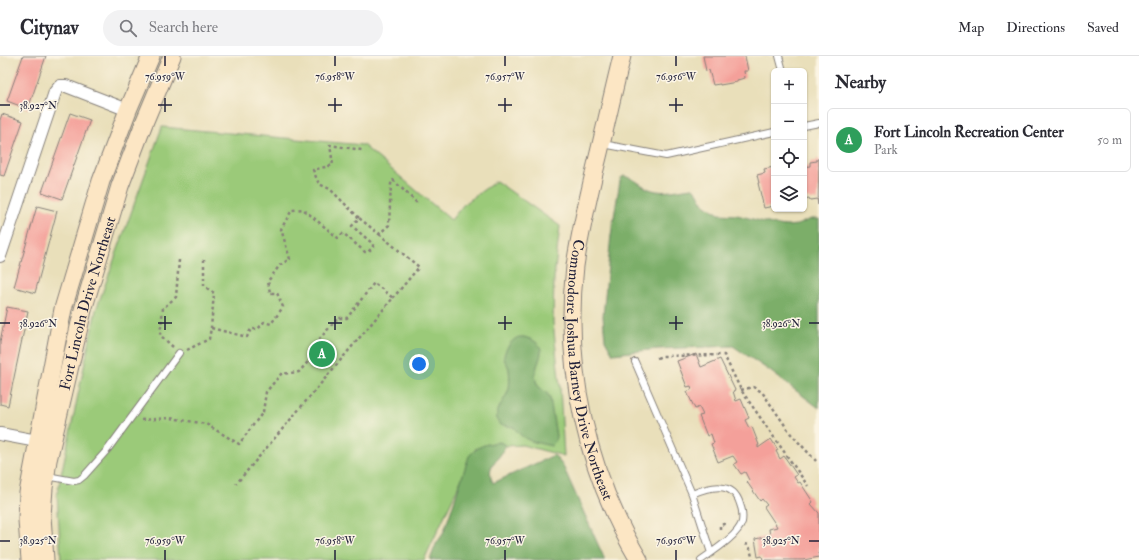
<!DOCTYPE html>
<html lang="en">
<head>
<meta charset="utf-8">
<style>
	body { margin:0; font-family:"IM FELL Double Pica",serif; background:#f2f2f3; color:#2b2b33 }
	.controls { position:absolute; right:12px; top:12px; display:grid; overflow:hidden; border-radius:6px; box-shadow:0 1px 3px #0004 }
	.controls button { width:36px; height:36px; display:grid; place-items:center; padding:0; border:0; border-bottom:1px solid #e1e1e2; background:#fff; color:#2b2b33; font:20px sans-serif }
	.you { position:absolute; left:419px; top:308px; width:14px; height:14px; margin:-10px; border:3px solid #fff; border-radius:50%; background:#1a73e8; box-shadow:0 0 0 6px #1a73e833 }
	.badge { display:grid; place-items:center; width:26px; height:26px; border-radius:50%; background:#b45309; color:#fff; font-size:13px; font-weight:700 }
	.pin { position:absolute; translate:-50% -50%; border:2px solid #fff; box-shadow:0 1px 4px #0006 }
	.list { margin:0; padding:0; list-style:none }
	h2 { display:flex; justify-content:space-between; align-items:center; height:52px; margin:0; padding:0 16px; font-size:17px }
	h2 small { font-size:13px; font-weight:400; color:#7c7c81 }
	.list li { display:grid; grid-template-columns:26px 1fr auto; gap:12px; align-items:center; box-sizing:border-box; height:64px; margin:0 8px 8px; padding:0 8px; border:1px solid #e1e1e2; border-radius:6px }
	.list b { display:block; font-size:15px; white-space:nowrap }
	.list p { margin:0; font-size:13px; white-space:nowrap; color:#7c7c81 }
	.list em { font-size:13px; font-style:normal; color:#7c7c81 }
	.icon { flex:none; width:22px; height:22px; fill:none; stroke:currentColor; stroke-width:2; stroke-linecap:round; stroke-linejoin:round }
	.map { position:relative; flex:none; width:819px; height:504px; overflow:hidden }
	header { display:flex; align-items:center; gap:24px; box-sizing:border-box; height:56px; padding:0 20px; background:#fff; border-bottom:1px solid #e1e1e2 }
	header strong { font-size:19px }
	nav { display:flex; gap:22px; margin-inline-start:auto; font-size:14px }
	.search { width:280px; height:36px; background:#f2f2f3; display:flex; align-items:center; gap:10px; box-sizing:border-box; padding:0 14px; border-radius:22px; color:#7c7c81; font-size:15px }
	main { display:flex }
	aside { flex:1; background:#fff }
	.map>svg:first-child { display:block }
	.green { fill:#9bca79; stroke:#5e765a }
	.forest { fill:#7cae69; stroke:#4f6852 }
	.building { fill:#f4a09a }
	.lines { fill:none; stroke-linecap:round; stroke-linejoin:round }
	.lane-casing { stroke:#86807a; stroke-width:8 }
	.street-casing { stroke:#86807a; stroke-width:14 }
	.secondary-casing { stroke:#86807a; stroke-width:19 }
	.path { stroke:#86807a; stroke-width:2.5; stroke-dasharray:3 3; stroke-linecap:butt }
	.lane { stroke:#fff; stroke-width:6 }
	.street { stroke:#fff; stroke-width:12 }
	.secondary { stroke:#fce6c4; stroke-width:17 }
	.ticks { fill:none; stroke:#22223b; stroke-width:1.5 }
	.labels { text-anchor:middle; stroke-width:3; stroke-linejoin:round; paint-order:stroke }
	.street-label { font-size:15px; fill:#22223b; stroke:#fcf5e5 }
	.ticks-label { font-size:10px; text-anchor:middle; fill:#22223b; stroke:#fcf5e5; stroke-width:3; stroke-linejoin:round; paint-order:stroke }
</style>
</head>
<body>
<header>
<strong>Citynav</strong>
<div class="search"><svg class="icon" aria-label="search" viewBox="0 0 24 24"><circle cx="10" cy="10" r="6"/><path d="M15 15l6 6"/></svg>Search here</div>
<nav><a>Map</a><a>Directions</a><a>Saved</a></nav>
</header>
<main>
<div class="map">
<svg width="819" height="504" viewBox="0 0 819 504">
	<rect width="100%" height="100%" fill="#fcf5e5"/>
	<filter id="ink" filterUnits="userSpaceOnUse"><feTurbulence type="fractalNoise" baseFrequency=".025" numOctaves="2"/><feDisplacementMap in="SourceGraphic" scale="8" xChannelSelector="R" yChannelSelector="G"/><feConvolveMatrix kernelMatrix="1 2 1 2 8 2 1 2 1" color-interpolation-filters="sRGB"/></filter>
	<filter id="wash" filterUnits="userSpaceOnUse"><feTurbulence type="fractalNoise" baseFrequency=".012" numOctaves="4" result="noise"/><feDisplacementMap in="SourceGraphic" scale="16" xChannelSelector="R" yChannelSelector="G"/><feGaussianBlur stdDeviation="0.9" result="paint"/><feColorMatrix in="noise" values="0 0 0 0 0 0 0 0 0 0 0 0 0 0 0 0 0 1.4 0 .05"/><feComposite in="paint" operator="in"/></filter>
	<g filter="url(#wash)">
		<rect width="100%" height="100%" fill="#e9dfba"/>
		<!-- green -->
		<path class="green" d="M162,71L363,89L451,164L464,148L496,125L560,170L554,222L553,266L560,331L564,400L522,389L476,392L424,504H61L57,438L96,254Z"/>
		<!-- forest -->
		<path class="forest" d="M624,120C635,122 642,131 652,134C665,138 680,133 693,132L697,136L703,147L719,158L737,159L776,169L787,170L797,169L811,163H819V352L770,315L733,290L658,293L613,298L605,284L603,260L611,179L620,125L621,122Z
			M524,281C557,290 531,307 536,325C537,333 547,334 550,342L556,380L555,386L551,390C536,386 523,386 514,371L500,369C490,357 506,345 509,332C510,327 510,315 508,310C507,307 504,305 504,302C503,297 510,286 515,283C517,281 520,281 524,281Z
			M500,386L505,389C501,406 484,406 493,427L554,399L563,410L605,504H430L436,488L443,478L449,461L469,400C479,389 485,388 500,386Z"/>
		<g id="blocks">
			<!-- building -->
			<path class="building" d="M23,0H46L28,53L7,45Z
				M703,0H745L748,15H744L745,22L737,24V26L720,29V28L713,29L709,14L706,15Z
				M70,57L90,64L62,143L42,136Z
				M2,58L23,65L4,120L0,119V64Z
				M817,103H819L818,149L817,143L810,144L809,142L804,143V111L810,110V106L817,105Z
				M774,111V150L764,152L758,127H759L757,119L765,117L764,113Z
				M37,150L57,155L35,237L14,231Z
				M7,251L28,255L8,350L0,348V286Z
				M696,298L701,311L720,303L735,334L733,335L736,345L741,343L749,362L745,364L749,372L752,371L759,389H758V392L771,383L778,394L776,395L780,403L784,400L797,419L794,421L798,427L800,426L813,446L811,448L819,457V501L804,504H763L762,500L758,501L755,483L770,480L769,473L777,471L776,469L764,451L767,449L762,443L760,445L747,426L749,424L745,416L741,418L734,408L737,406L733,400L718,406L711,388L714,387L711,378L707,380L699,360L703,359L699,351L695,353L687,336L692,333L691,330L687,331L677,305Z"/>
		</g>
	</g>
	<g filter="url(#ink)">
		<use href="#blocks" fill-opacity="0" stroke="#86807a" stroke-width="1"/>
		<g class="lines">
			<defs>
				<path id="lane" d="M779,0L783,15
					M804,70L819,67
					M603,88L666,100L774,76
					M635,306L692,438L711,497
					M47,420L74,425L79,424L84,420L108,393L179,297
					M692,438C709,431 733,424 740,448C742,453 743,460 742,466C738,480 712,496 701,504"/>
				<path id="street" d="M0,200L55,36L60,30H66L128,54
					M0,378L37,385"/>
				<g id="secondary">
					<path id="s1" d="M622,0C613,36 605,73 596,109C588,143 580,176 575,210C563,312 587,416 639,504"/>
					<path d="M30,504L27,464L28,437L63,253L101,125L128,54L151,0"/>
					<path id="s2" d="M45,504L42,460L44,432L48,404L83,254L120,130L144,67L172,0"/>
				</g>
			</defs>
			<!-- lane casing -->
			<use href="#lane" class="lane-casing"/>
			<!-- street casing -->
			<use href="#street" class="street-casing"/>
			<!-- secondary casing -->
			<use href="#secondary" class="secondary-casing"/>
			<!-- path -->
			<path class="path" d="M359,162L330,133L319,128L313,114L333,109L330,89L362,94
				M379,178L419,211L393,242
				M204,203V230L214,237L211,272
				M173,291L160,279L163,252L176,241L179,204
				M187,294L209,283L211,272L247,281L251,273H258L264,266L271,268L283,251L277,237H270L268,225L280,209L290,203L281,173L292,154L303,153L338,182L343,177L365,196H368L373,191V188L352,170L359,162L379,178L389,169L391,128L393,124L417,147
				M657,302L662,300L724,299L741,334L808,430
				M741,334L753,331L762,336L791,378L816,405
				M141,364L170,362L206,368L239,388L263,356L266,336L281,318L299,316L314,299V289L338,262H347L374,227L393,242L236,428
				M720,473V469L724,468L726,471
				M745,488L749,489L753,504"/>
			<!-- lane -->
			<use href="#lane" class="lane"/>
			<!-- street -->
			<use href="#street" class="street"/>
			<!-- secondary -->
			<use href="#secondary" class="secondary"/>
		</g>
	</g>
	<!-- ticks -->
	<path class="ticks" d="M165,0V10M335,0V10M505,0V10M676,0V10M165,42V56M335,42V56M505,42V56M676,42V56M0,49H10M158,49H172M328,49H342M498,49H512M669,49H683M165,260V274M335,260V274M505,260V274M676,260V274M0,267H10M158,267H172M328,267H342M498,267H512M669,267H683M809,267H819M0,485H10M809,485H819M165,494V504M335,494V504M505,494V504M676,494V504"/>
	<g class="labels">
		<!-- street labels -->
		<g class="street-label">
			<text dy="5" stroke="none"><textPath href="#s2" startOffset="262">Fort Lincoln Drive Northeast</textPath></text>
			<text dy="5" stroke="none"><textPath href="#s1" startOffset="321">Commodore Joshua Barney Drive Northeast</textPath></text>
		</g>
	</g>
	<g class="ticks-label">
		<text x="165" y="24">76.959°W</text>
		<text x="335" y="24">76.958°W</text>
		<text x="505" y="24">76.957°W</text>
		<text x="676" y="24">76.956°W</text>
		<text x="38" y="53">38.927°N</text>
		<text x="38" y="271">38.926°N</text>
		<text x="781" y="271">38.926°N</text>
		<text x="165" y="488">76.959°W</text>
		<text x="335" y="488">76.958°W</text>
		<text x="505" y="488">76.957°W</text>
		<text x="676" y="488">76.956°W</text>
		<text x="38" y="488">38.925°N</text>
		<text x="781" y="488">38.925°N</text>
	</g>
</svg>
<div class="controls">
<button>+</button>
<button>−</button>
<button><svg class="icon" aria-label="locate" viewBox="0 0 24 24"><circle cx="12" cy="12" r="6"/><path d="M12 2v4M12 18v4M2 12h4M18 12h4"/></svg></button>
<button><svg class="icon" aria-label="layers" viewBox="0 0 24 24"><path d="M12 4l9 5-9 5-9-5zM3 14l9 5 9-5"/></svg></button>
</div>
<div class="you"></div>
<div class="pin badge" style="left:322px;top:298px;background:#2e9e5b">A</div>
</div>
<aside>
<h2>Nearby<small></small></h2>
<ul class="list">
<li><span class="badge" style="background:#2e9e5b">A</span><div><b>Fort Lincoln Recreation Center</b><p>Park</p></div><em>50 m</em></li>
</ul>
</aside>
</main>
</body>
</html>
